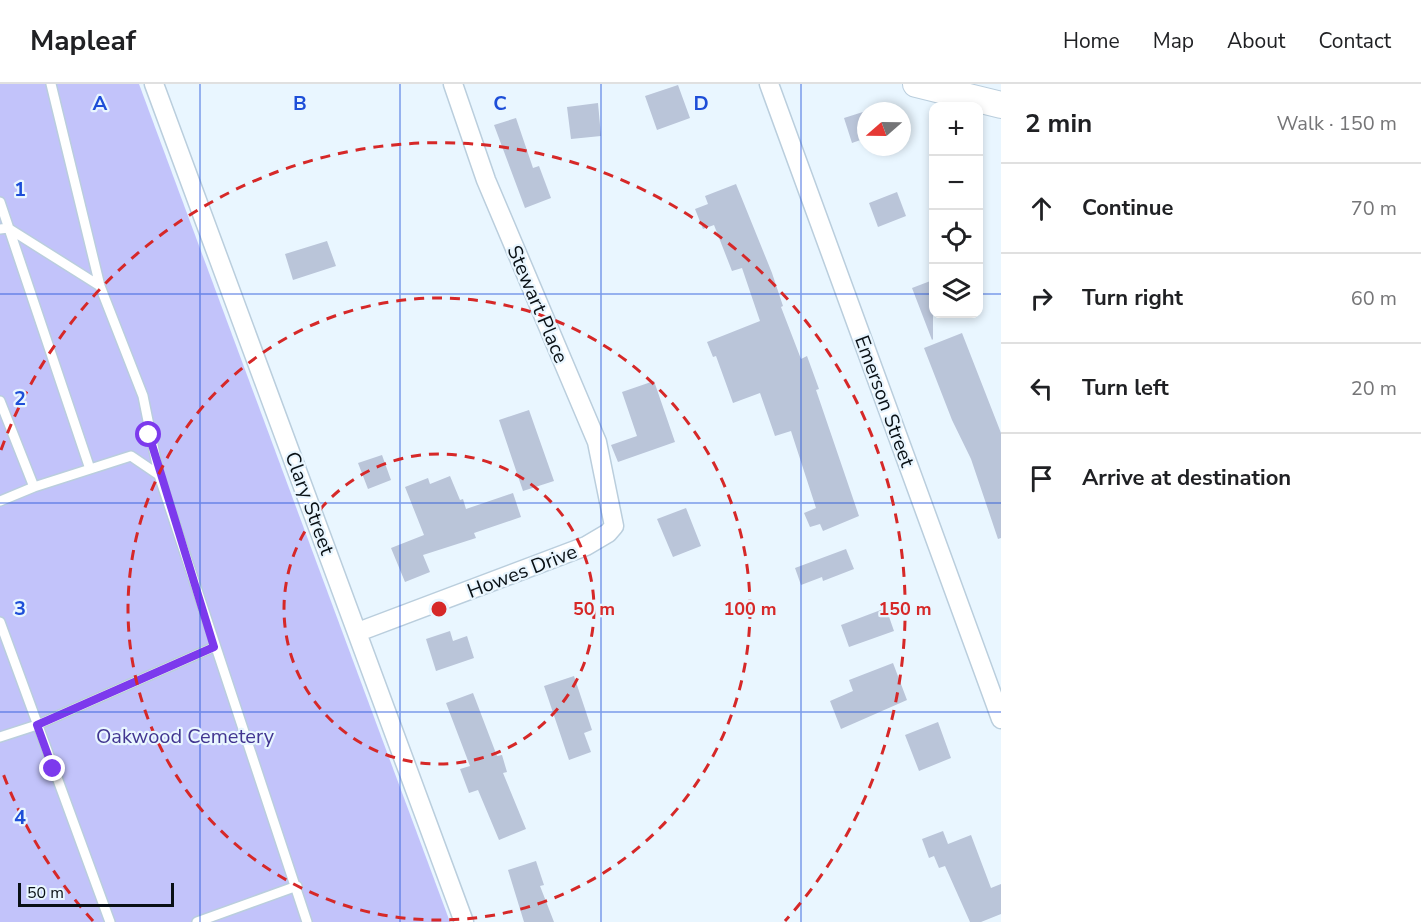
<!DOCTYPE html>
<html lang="en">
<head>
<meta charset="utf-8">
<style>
	body { margin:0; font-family:"Nunito Sans",sans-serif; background:#f2f2f2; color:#202124 }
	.controls { position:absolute; right:18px; top:18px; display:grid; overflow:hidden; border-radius:12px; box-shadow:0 3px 9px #0003 }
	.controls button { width:54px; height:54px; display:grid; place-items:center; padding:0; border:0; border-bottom:2px solid #e0e0e0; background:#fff; color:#202124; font:30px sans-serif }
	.compass { position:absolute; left:857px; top:18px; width:54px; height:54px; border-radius:50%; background:#fff; box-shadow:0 3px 9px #0003; rotate:250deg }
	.scale { position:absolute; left:18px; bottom:15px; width:156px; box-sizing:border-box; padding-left:6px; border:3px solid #091015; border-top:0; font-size:16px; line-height:21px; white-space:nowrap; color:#091015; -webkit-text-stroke:4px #e9f6ff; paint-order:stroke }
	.stop { position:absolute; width:18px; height:18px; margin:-14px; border:4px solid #7c3aed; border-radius:50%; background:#fff }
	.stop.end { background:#7c3aed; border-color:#fff; box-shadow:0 2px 6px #0008 }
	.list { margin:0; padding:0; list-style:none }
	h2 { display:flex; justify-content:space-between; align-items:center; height:78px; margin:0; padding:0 24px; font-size:26px }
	h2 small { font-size:20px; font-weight:400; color:#757577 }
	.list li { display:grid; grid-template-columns:39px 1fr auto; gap:18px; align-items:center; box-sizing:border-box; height:90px; padding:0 24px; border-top:2px solid #e0e0e0 }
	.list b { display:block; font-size:22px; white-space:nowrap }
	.list em { font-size:20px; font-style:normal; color:#757577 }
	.icon { flex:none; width:33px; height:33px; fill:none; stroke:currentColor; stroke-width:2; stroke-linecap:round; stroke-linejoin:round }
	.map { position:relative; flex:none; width:1001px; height:838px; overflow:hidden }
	header { display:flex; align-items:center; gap:36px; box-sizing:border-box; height:84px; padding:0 30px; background:#fff; border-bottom:2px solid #e0e0e0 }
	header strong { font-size:28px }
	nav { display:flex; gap:33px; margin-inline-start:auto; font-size:21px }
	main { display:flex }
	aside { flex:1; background:#fff }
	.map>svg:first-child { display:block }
	.green { fill:#c2c3fa }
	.building { fill:#bac5d9 }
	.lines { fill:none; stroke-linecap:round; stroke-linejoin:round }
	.lane-casing { stroke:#bacedd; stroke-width:12 }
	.street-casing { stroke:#bacedd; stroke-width:21 }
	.secondary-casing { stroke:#bacedd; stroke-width:28 }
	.lane { stroke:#fff; stroke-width:9 }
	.street { stroke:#fff; stroke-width:18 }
	.secondary { stroke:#fff; stroke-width:26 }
	.route { stroke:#7c3aed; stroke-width:8 }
	.grid { fill:none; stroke:#1d4ed8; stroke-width:1.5; stroke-opacity:0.55 }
	.ring { fill:none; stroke:#d62828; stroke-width:3; stroke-dasharray:10 8 }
	.labels { text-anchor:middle; stroke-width:4.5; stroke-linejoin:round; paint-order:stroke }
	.street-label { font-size:20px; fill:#091015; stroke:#e9f6ff }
	.park-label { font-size:20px; fill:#423691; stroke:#e9f6ff }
	.grid-label { font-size:20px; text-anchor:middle; font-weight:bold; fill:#1d4ed8; stroke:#e9f6ff; stroke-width:4.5; stroke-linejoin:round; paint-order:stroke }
	.centre { fill:#d62828; stroke:#e9f6ff; stroke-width:3 }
	.ring-label { font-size:18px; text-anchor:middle; font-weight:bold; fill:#d62828; stroke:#e9f6ff; stroke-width:4.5; stroke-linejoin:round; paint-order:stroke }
</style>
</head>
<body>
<header>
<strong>Mapleaf</strong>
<nav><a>Home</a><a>Map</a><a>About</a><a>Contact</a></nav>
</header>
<main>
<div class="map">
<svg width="1001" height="838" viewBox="0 0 1001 838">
	<rect width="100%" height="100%" fill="#e9f6ff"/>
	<!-- green -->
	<path class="green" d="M0,0H139L450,838H0Z"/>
	<!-- building -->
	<path class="building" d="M678,1L690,34L657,46L645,12Z
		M598,19L601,52L571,55L567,23Z
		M866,27V54L852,59L844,34Z
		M516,34L533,84L539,82L551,114L525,124L494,41Z
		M736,100L772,189L783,222L781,223L801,275L807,272L819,305L816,306L859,432L823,447L820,440L810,443L804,429L816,424L791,347L775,352L760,309L733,319L716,272L713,273L707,258L760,237L742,184L732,187L714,141L703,145L695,125L708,120L705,112Z
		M897,108L906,132L878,143L869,119Z
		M327,157L336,182L293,196L285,170Z
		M933,196V255L932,256L912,204Z
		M962,249L1001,349V454L998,455L971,375L952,336L924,264Z
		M654,297L675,358L618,378L611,361L637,352L622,308Z
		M529,326L554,397L523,407L499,336Z
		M382,371L391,396L368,405L358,379Z
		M450,392L460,416L463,415L466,425L513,409L521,433L474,449L476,454L423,471L430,488L405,498L391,464L424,451L405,403L428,394L430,400Z
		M686,424L701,462L673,473L657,435Z
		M846,465L854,485L823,497L822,493L801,501L795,484Z
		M886,524L894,547L849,563L841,541Z
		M450,547L453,557L467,552L474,574L436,587L426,555Z
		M893,579L907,616L841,645L830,617L853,607L849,596Z
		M574,592L592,646L584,649L591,668L569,676L544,602Z
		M473,609L497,672L502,671L507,688L503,689L526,745L499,756L478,706L469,709L460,685L470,682L446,619Z
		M938,638L951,674L919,687L905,651Z
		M943,747L948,760L971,751L991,804L1001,800V830L981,838H970L945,782L939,784L934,772L929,774L922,755Z
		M536,777L544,801L540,802L554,838H524L508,786Z"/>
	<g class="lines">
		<defs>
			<path id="lane" d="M51,0L100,202L143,312L159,391L307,838
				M0,118L90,385
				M0,145L8,144L100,202
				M0,317L34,403
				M0,417L34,403L131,372L159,391
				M0,538L110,838
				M0,653L37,641L214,563
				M197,838L297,802"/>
			<path id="street" d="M154,0L464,838
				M769,0L1001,635
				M358,548L586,462L608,449L614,442L597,358L486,96L453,0"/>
			<path id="secondary" d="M916,0L1001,21"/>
		</defs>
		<!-- lane casing -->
		<use href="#lane" class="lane-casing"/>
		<!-- street casing -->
		<use href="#street" class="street-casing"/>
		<!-- secondary casing -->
		<use href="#secondary" class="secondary-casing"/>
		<!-- lane -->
		<use href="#lane" class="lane"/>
		<!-- street -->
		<use href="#street" class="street"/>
		<!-- secondary -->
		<use href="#secondary" class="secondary"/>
	</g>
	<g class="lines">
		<!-- route -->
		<path class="route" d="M53,685L37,641L214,563L149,351"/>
	</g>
	<!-- grid -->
	<path class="grid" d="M200,0V838M400,0V838M601,0V838M801,0V838M0,210H934M978,210H1001M0,419H1001M0,628H1001"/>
	<!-- distance rings -->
	<g class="ring">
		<circle cx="439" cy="525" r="155"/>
		<circle cx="439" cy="525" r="311"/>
		<path d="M93 837A466 466 0 0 1 1 684M1 366A466 466 0 1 1 785 837"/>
	</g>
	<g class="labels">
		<!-- street labels -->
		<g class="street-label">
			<text transform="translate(538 220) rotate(67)" y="7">Stewart Place</text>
			<text transform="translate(885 317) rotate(70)" y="7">Emerson Street</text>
			<text transform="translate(310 419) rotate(70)" y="7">Clary Street</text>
			<text transform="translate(522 487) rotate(-21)" y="7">Howes Drive</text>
		</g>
		<!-- park labels -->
		<g class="park-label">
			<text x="185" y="659">Oakwood Cemetery</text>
		</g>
	</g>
	<g class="grid-label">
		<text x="100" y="26">A</text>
		<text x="300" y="26">B</text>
		<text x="500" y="26">C</text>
		<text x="701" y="26">D</text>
		<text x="20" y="112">1</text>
		<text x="20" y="321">2</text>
		<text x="20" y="531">3</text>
		<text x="20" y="740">4</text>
	</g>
	<circle cx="439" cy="525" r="9" class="centre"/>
	<g class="ring-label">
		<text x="594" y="531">50 m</text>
		<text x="750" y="531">100 m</text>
		<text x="905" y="531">150 m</text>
	</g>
</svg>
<div class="controls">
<button>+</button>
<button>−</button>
<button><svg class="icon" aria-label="locate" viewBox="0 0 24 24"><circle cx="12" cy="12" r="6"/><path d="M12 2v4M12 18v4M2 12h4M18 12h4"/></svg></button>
<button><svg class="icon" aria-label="layers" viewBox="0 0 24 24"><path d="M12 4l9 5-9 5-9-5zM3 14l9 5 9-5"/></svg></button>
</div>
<svg class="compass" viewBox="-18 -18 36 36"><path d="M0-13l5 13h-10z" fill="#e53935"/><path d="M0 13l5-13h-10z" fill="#757577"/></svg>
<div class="scale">50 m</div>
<div class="stop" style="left:149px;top:351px"></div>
<div class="stop end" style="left:53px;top:685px"></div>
</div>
<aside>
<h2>2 min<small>Walk · 150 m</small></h2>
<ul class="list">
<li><svg class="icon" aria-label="ahead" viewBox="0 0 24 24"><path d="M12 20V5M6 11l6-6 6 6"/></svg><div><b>Continue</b></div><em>70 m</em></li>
<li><svg class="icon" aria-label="right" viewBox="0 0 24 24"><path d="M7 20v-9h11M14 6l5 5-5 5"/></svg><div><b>Turn right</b></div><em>60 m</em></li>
<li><svg class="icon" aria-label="left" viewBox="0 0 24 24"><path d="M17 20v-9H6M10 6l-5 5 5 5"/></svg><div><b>Turn left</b></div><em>20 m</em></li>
<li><svg class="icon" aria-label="arrive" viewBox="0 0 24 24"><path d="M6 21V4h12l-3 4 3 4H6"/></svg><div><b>Arrive at destination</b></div></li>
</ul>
</aside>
</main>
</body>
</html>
